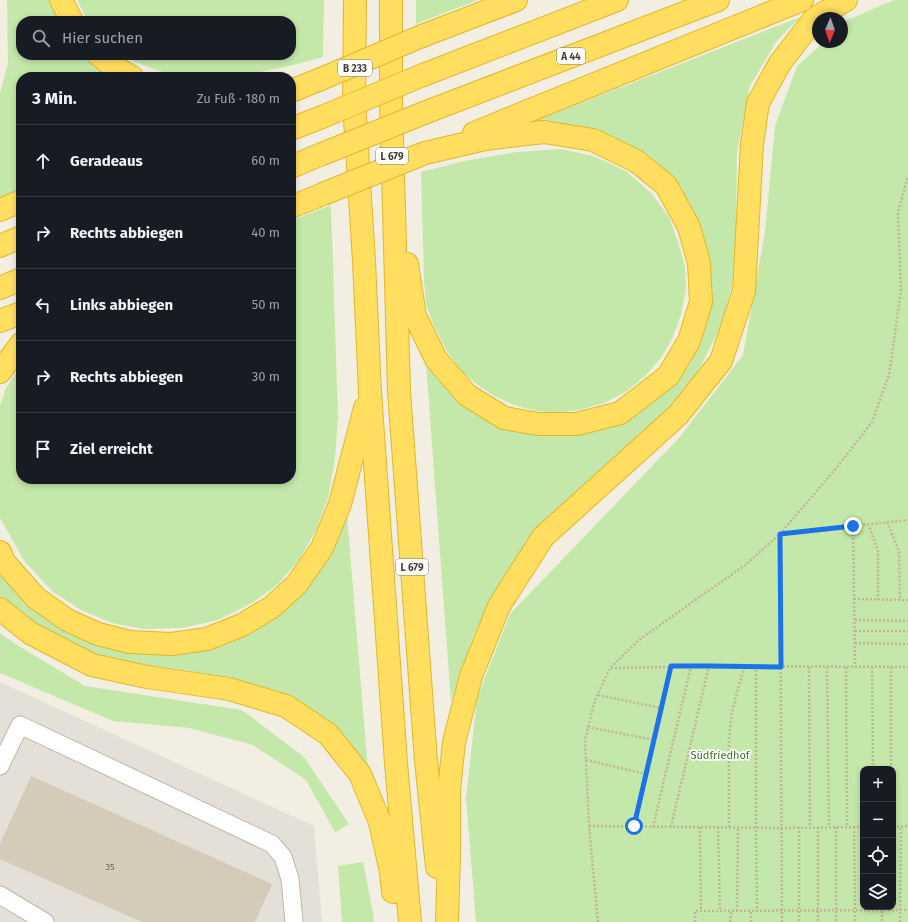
<!DOCTYPE html>
<html lang="de">
<head>
<meta charset="utf-8">
<style>
	body { margin:0; font-family:"Fira Sans",sans-serif; background:#242831; color:#f1f3f6 }
	.controls { position:absolute; right:12px; bottom:12px; display:grid; overflow:hidden; border-radius:8px; box-shadow:0 2px 6px #0003 }
	.controls button { width:36px; height:36px; display:grid; place-items:center; padding:0; border:0; border-bottom:1px solid #363941; background:#171b24; color:#f1f3f6; font:20px sans-serif }
	.compass { position:absolute; left:812px; top:12px; width:36px; height:36px; border-radius:50%; background:#171b24; box-shadow:0 2px 6px #0003; rotate:182deg }
	.stop { position:absolute; width:12px; height:12px; margin:-9px; border:3px solid #1a73e8; border-radius:50%; background:#fff }
	.stop.end { background:#1a73e8; border-color:#fff; box-shadow:0 1px 4px #0008 }
	.list { margin:0; padding:0; list-style:none }
	h2 { display:flex; justify-content:space-between; align-items:center; height:52px; margin:0; padding:0 16px; font-size:17px }
	h2 small { font-size:13px; font-weight:400; color:#9ea1a6 }
	.list li { display:grid; grid-template-columns:26px 1fr auto; gap:12px; align-items:center; box-sizing:border-box; height:72px; padding:0 16px; border-top:1px solid #363941 }
	.list b { display:block; font-size:15px; white-space:nowrap }
	.list em { font-size:13px; font-style:normal; color:#9ea1a6 }
	.icon { flex:none; width:22px; height:22px; fill:none; stroke:currentColor; stroke-width:2; stroke-linecap:round; stroke-linejoin:round }
	.map { position:relative; flex:none; width:908px; height:922px; overflow:hidden }
	.search { position:absolute; background:#171b24; box-shadow:0 2px 6px #0003; left:16px; top:16px; width:280px; height:44px; display:flex; align-items:center; gap:10px; box-sizing:border-box; padding:0 14px; border-radius:16px; color:#9ea1a6; font-size:15px }
	.panel { position:absolute; background:#171b24; box-shadow:0 2px 6px #0003; left:16px; top:72px; width:280px; height:412px; border-radius:16px }
	.map>svg:first-child { display:block }
	.industrial { fill:#e4e0d8 }
	.green { fill:#c4e8a9; fill-rule:evenodd }
	.building { fill:#d4ccb8 }
	.lines { fill:none; stroke-linecap:round; stroke-linejoin:round }
	.minor-casing { stroke:#bdb8a5; stroke-width:19 }
	.highway-casing { stroke:#e2b62c; stroke-width:24 }
	.path { stroke:#c0b696; stroke-width:2.5; stroke-dasharray:2 2; stroke-linecap:butt }
	.minor { stroke:#fff; stroke-width:17 }
	.highway { stroke:#ffde60; stroke-width:22 }
	.highway-bridge-casing { stroke:#e2b62c; stroke-width:24; stroke-linecap:butt }
	.highway-bridge { stroke:#ffde60; stroke-width:22 }
	.route { stroke:#1a73e8; stroke-width:5 }
	.labels { text-anchor:middle; stroke-width:3.5; stroke-linejoin:round; paint-order:stroke }
	.number-label { font-size:9px; fill:#686254 }
	.shield { fill:#fff; stroke:#7c7970; stroke-width:1 }
	.shield-label { font-size:10px; font-weight:bold; fill:#443f33 }
	.park-label { font-size:11px; fill:#3a7725; stroke:#fff }
</style>
</head>
<body>
<div class="map">
<svg width="908" height="922" viewBox="0 0 908 922">
	<rect width="100%" height="100%" fill="#f2efe2"/>
	<!-- industrial -->
	<path class="industrial" d="M0,682L314,826L322,922H0Z"/>
	<!-- green -->
	<path class="green" d="M7,0H50L61,21H21V55H88L105,70L121,77H21V192L0,201V93L8,63Z
		M77,0H324L323,57C314,60 303,62 293,65C252,75 211,80 169,73C152,70 136,62 120,55H291V21H88Z
		M416,0H478L416,24Z
		M894,0H908V922H476L466,798L477,698L510,614L679,438L743,355L765,232L775,126L797,66L824,42H842V25L847,20ZM863,769H893V907H863Z
		M800,17L776,42L750,86L737,152L736,231L732,286L720,328L692,383L658,420L611,461L552,515L509,570L474,634L451,702L426,363L521,432L565,435L606,428L646,408L678,376L700,335L675,183L525,125Z
		M561,149L593,156L626,171L651,193L669,217L678,242L685,266L686,289L681,315L672,339L661,358L646,375L627,391L604,403L579,410L558,413L537,411L517,406L496,397L479,386L462,372L447,351L434,326L426,304L424,280L421,172L465,161L517,152Z
		M331,205L338,418L335,459L328,498L316,530L299,560L278,584L252,603L218,620L182,628L144,629L112,623L81,610L53,592L25,562L0,518V406L6,388L21,365V479H291V221Z
		M347,515L368,771L312,711L126,665L80,650L36,624L0,598V569L32,608L87,641L152,654L200,650L228,642L265,623Z
		M0,633L14,643L85,686L242,710L304,757L349,824L335,832L306,780L253,745L189,728L113,721L0,673Z
		M363,862L373,913L374,922H342L338,866Z"/>
	<!-- building -->
	<path class="building" d="M31,776L272,884L255,922H142L0,859V844Z"/>
	<g class="lines">
		<defs>
			<path id="minor" d="M0,766L20,725L272,844L283,857L290,879L294,922
				M0,895L45,922"/>
			<path id="highway" d="M61,0L72,21
				M355,0L354,103L364,261L370,392L396,763L410,922
				M391,0V101L399,391L426,761L437,867
				M422,36L516,0
				M99,55L111,65L132,77
				M423,75L617,0
				M291,91L321,79
				M424,113L718,0
				M291,129L322,117
				M474,133L802,0
				M291,167L322,154
				M291,207L323,194
				M0,210L21,201
				M0,246L21,237
				M407,264L415,316L436,359L467,395L504,418L538,424H577L620,413L668,376L689,341L701,302L699,263L689,227L666,185L636,161L593,140L544,132L485,139L425,153
				M0,288L21,279
				M0,321L21,313
				M0,372L21,344
				M0,552L4,562L36,598L67,620L98,634L130,642L171,644L207,639L242,625L272,607L297,584L322,548L340,504L365,408
				M0,609L30,633L92,665L147,677L229,689L286,706L328,734L360,774L380,822L391,872L393,892
				M447,922L449,855V790L454,742L471,676L499,606L543,537L678,415L721,361L744,291L752,144L758,103L780,63L814,19L846,0"/>
		</defs>
		<!-- minor casing -->
		<use href="#minor" class="minor-casing"/>
		<!-- highway casing -->
		<use href="#highway" class="highway-casing"/>
		<!-- path -->
		<path class="path" d="M887,522L899,551L900,600
			M868,524L878,550V600
			M853,526L855,667
			M854,599L908,600
			M855,620L908,621
			M855,631H908
			M855,643L908,644
			M756,666V827L757,911
			M809,667L810,827
			M827,667L829,827
			M846,667L847,827
			M872,667L873,769
			M891,667V769
			M611,668L709,666L908,667
			M598,695L661,708
			M588,727L654,740
			M586,760L646,774
			M589,826L782,828L863,827
			M633,826L671,666
			M653,827L691,666
			M671,827L709,666
			M700,827L701,911
			M718,827L720,911
			M729,827V742L731,717L738,688L745,666
			M799,827V922
			M818,827V922
			M836,827V922
			M854,827L855,922
			M893,827L908,826
			M882,907V922
			M737,911L738,827
			M598,922L589,826L585,740L595,700L610,668L639,640L705,593L744,566L780,534L838,466L872,422L889,375L901,290L898,212L908,176
			M695,922V911L908,910
			M730,922L731,911
			M751,922V911
			M782,922L780,534L908,520
			M900,922L901,826"/>
		<!-- minor -->
		<use href="#minor" class="minor"/>
		<!-- highway -->
		<use href="#highway" class="highway"/>
		<defs>
			<path id="highway-bridge" d="M321,79L422,36
				M322,117L423,75
				M322,154L424,113
				M323,194L425,153"/>
		</defs>
		<!-- highway-bridge casing -->
		<use href="#highway-bridge" class="highway-bridge-casing"/>
		<!-- highway-bridge -->
		<use href="#highway-bridge" class="highway-bridge"/>
	</g>
	<g class="lines">
		<!-- route -->
		<path class="route" d="M634,826L671,666H709L781,667L780,534L853,526"/>
	</g>
	<g class="labels">
		<!-- number labels -->
		<g class="number-label">
			<text x="110" y="870">35</text>
		</g>
		<!-- shield labels -->
		<g class="shield">
			<rect x="557" y="48" width="28" height="16" rx="3"/>
			<rect x="338" y="60" width="34" height="16" rx="3"/>
			<rect x="376" y="148" width="32" height="16" rx="3"/>
			<rect x="396" y="559" width="32" height="16" rx="3"/>
		</g>
		<g class="shield-label">
			<text x="571" y="60">A 44</text>
			<text x="355" y="72">B 233</text>
			<text x="392" y="160">L 679</text>
			<text x="412" y="571">L 679</text>
		</g>
		<!-- park labels -->
		<g class="park-label">
			<text x="720" y="759">Südfriedhof</text>
		</g>
	</g>
</svg>
<div class="controls">
<button>+</button>
<button>−</button>
<button><svg class="icon" aria-label="locate" viewBox="0 0 24 24"><circle cx="12" cy="12" r="6"/><path d="M12 2v4M12 18v4M2 12h4M18 12h4"/></svg></button>
<button><svg class="icon" aria-label="layers" viewBox="0 0 24 24"><path d="M12 4l9 5-9 5-9-5zM3 14l9 5 9-5"/></svg></button>
</div>
<svg class="compass" viewBox="-18 -18 36 36"><path d="M0-13l5 13h-10z" fill="#e53935"/><path d="M0 13l5-13h-10z" fill="#9ea1a6"/></svg>
<div class="stop" style="left:634px;top:826px"></div>
<div class="stop end" style="left:853px;top:526px"></div>
<div class="search"><svg class="icon" aria-label="search" viewBox="0 0 24 24"><circle cx="10" cy="10" r="6"/><path d="M15 15l6 6"/></svg>Hier suchen</div>
<section class="panel">
<h2>3 Min.<small>Zu Fuß · 180 m</small></h2>
<ul class="list">
<li><svg class="icon" aria-label="ahead" viewBox="0 0 24 24"><path d="M12 20V5M6 11l6-6 6 6"/></svg><div><b>Geradeaus</b></div><em>60 m</em></li>
<li><svg class="icon" aria-label="right" viewBox="0 0 24 24"><path d="M7 20v-9h11M14 6l5 5-5 5"/></svg><div><b>Rechts abbiegen</b></div><em>40 m</em></li>
<li><svg class="icon" aria-label="left" viewBox="0 0 24 24"><path d="M17 20v-9H6M10 6l-5 5 5 5"/></svg><div><b>Links abbiegen</b></div><em>50 m</em></li>
<li><svg class="icon" aria-label="right" viewBox="0 0 24 24"><path d="M7 20v-9h11M14 6l5 5-5 5"/></svg><div><b>Rechts abbiegen</b></div><em>30 m</em></li>
<li><svg class="icon" aria-label="arrive" viewBox="0 0 24 24"><path d="M6 21V4h12l-3 4 3 4H6"/></svg><div><b>Ziel erreicht</b></div></li>
</ul>
</section>
</div>
</body>
</html>
